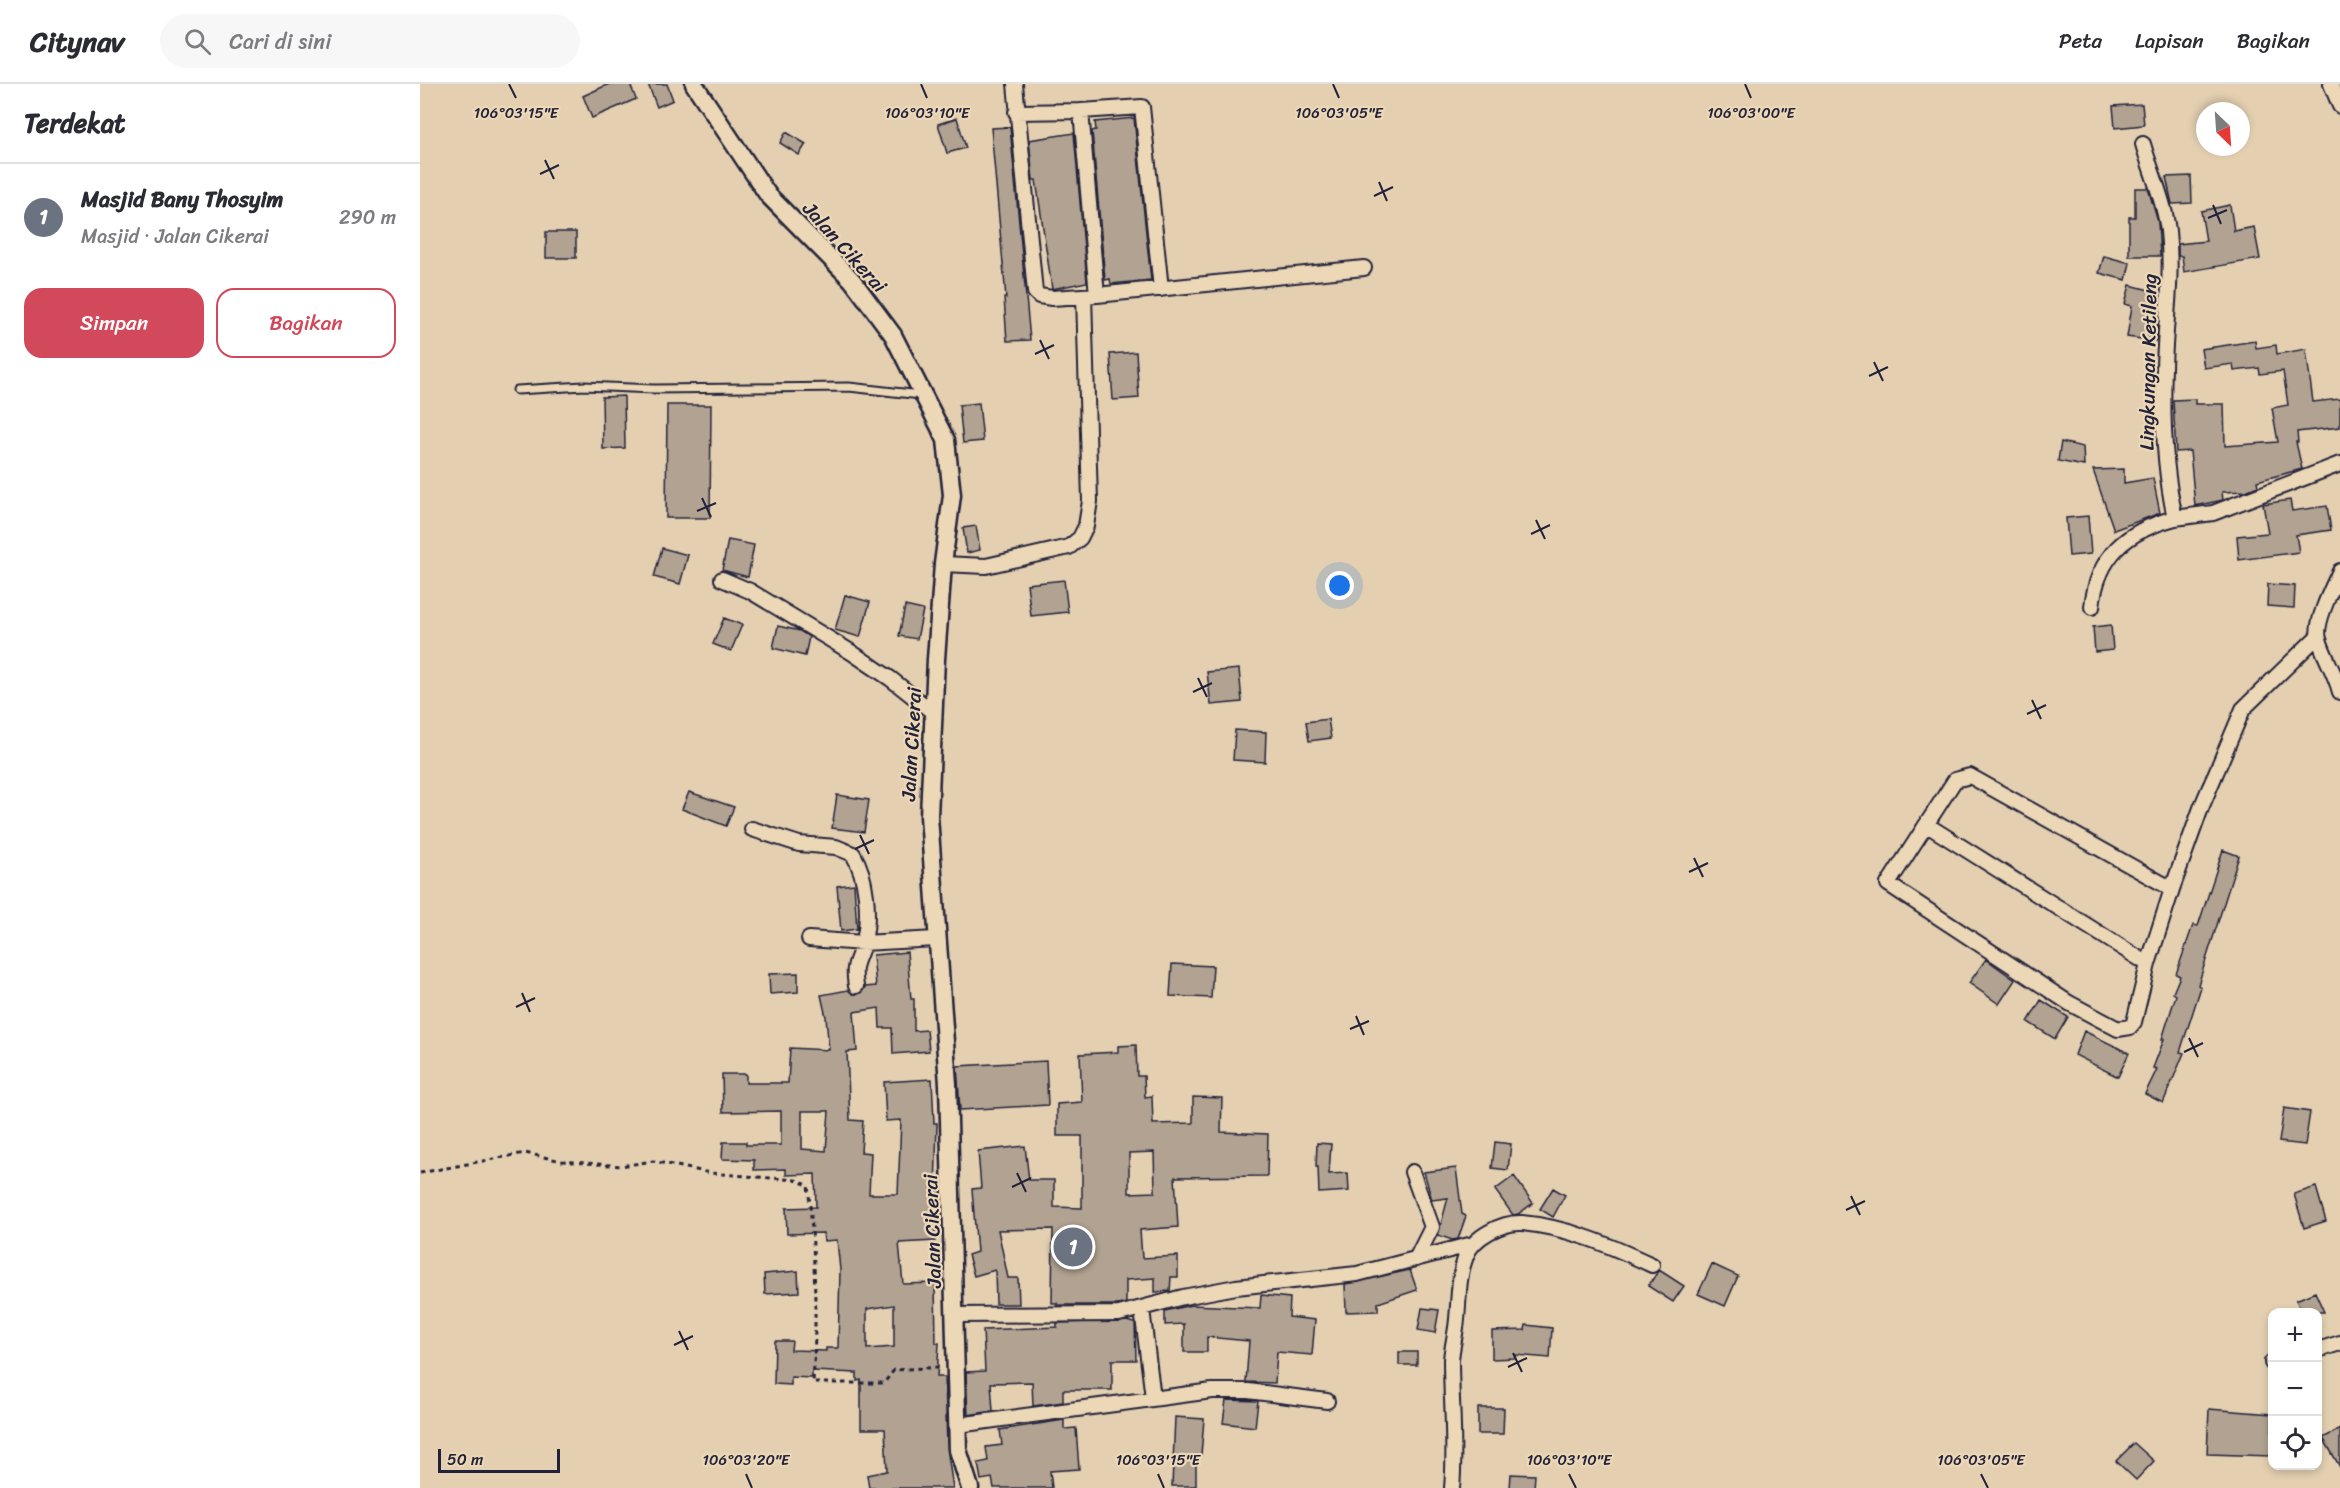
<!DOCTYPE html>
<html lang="id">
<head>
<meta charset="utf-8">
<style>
	body { margin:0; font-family:Sriracha,sans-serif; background:#f7f7f7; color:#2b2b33 }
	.controls { position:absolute; right:18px; bottom:18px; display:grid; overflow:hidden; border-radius:12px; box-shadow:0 3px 9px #0003 }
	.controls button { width:54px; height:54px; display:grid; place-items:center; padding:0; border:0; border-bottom:2px solid #e1e1e2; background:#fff; color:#2b2b33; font:30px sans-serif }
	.compass { position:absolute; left:1776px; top:18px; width:54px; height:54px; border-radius:50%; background:#fff; box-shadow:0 3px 9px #0003; rotate:155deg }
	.scale { position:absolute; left:18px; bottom:15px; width:122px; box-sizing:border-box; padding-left:6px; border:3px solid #22223b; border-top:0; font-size:16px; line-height:21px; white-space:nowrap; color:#22223b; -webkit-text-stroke:4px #ecd7b6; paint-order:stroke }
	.you { position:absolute; left:920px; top:502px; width:21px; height:21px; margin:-15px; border:4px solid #fff; border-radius:50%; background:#1a73e8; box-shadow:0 0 0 9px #1a73e833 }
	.badge { display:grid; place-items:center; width:39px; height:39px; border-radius:50%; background:#d1495b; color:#fff; font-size:20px; font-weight:700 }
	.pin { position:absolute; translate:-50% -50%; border:3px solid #fff; box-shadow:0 2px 6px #0006 }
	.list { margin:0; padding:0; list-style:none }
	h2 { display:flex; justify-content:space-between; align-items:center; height:78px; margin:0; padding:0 24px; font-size:26px }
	h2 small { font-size:20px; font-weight:400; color:#7c7c81 }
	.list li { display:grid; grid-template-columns:39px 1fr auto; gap:18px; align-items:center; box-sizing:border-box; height:108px; padding:0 24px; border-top:2px solid #e1e1e2 }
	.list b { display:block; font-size:22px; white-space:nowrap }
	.list p { margin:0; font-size:20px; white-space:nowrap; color:#7c7c81 }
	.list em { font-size:20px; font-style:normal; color:#7c7c81 }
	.actions { display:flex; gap:12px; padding:18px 24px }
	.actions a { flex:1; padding:14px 0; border:2px solid #d1495b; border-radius:18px; text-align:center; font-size:21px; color:#d1495b }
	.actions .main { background:#d1495b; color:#fff }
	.icon { flex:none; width:33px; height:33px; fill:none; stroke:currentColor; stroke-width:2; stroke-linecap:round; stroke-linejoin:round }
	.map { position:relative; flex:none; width:1920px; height:1404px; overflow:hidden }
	header { display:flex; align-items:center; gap:36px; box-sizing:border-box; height:84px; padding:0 30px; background:#fff; border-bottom:2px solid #e1e1e2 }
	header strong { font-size:28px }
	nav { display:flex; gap:33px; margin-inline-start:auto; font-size:21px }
	.search { width:420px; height:54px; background:#f7f7f7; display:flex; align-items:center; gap:15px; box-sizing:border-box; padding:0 21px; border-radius:33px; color:#7c7c81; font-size:22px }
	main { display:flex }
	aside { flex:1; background:#fff }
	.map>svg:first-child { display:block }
	.building { fill:#b1a291; stroke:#22223b; stroke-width:1.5; fill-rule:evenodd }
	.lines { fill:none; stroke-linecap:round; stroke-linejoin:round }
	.service-casing { stroke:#22223b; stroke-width:11 }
	.minor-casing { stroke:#22223b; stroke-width:18 }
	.tertiary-casing { stroke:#22223b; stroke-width:21 }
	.path { stroke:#22223b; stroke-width:3; stroke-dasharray:4.5 4.5; stroke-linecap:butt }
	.service { stroke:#ecd7b6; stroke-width:7 }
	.minor { stroke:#ecd7b6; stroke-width:14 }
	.tertiary { stroke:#ecd7b6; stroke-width:16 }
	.ticks { fill:none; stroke:#22223b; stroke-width:2 }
	.labels { text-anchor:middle; stroke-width:4.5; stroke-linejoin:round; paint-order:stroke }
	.street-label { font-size:20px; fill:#22223b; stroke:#ecd7b6 }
	.ticks-label { font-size:15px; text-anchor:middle; fill:#22223b; stroke:#ecd7b6; stroke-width:4.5; stroke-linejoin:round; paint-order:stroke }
</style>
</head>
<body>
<header>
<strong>Citynav</strong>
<div class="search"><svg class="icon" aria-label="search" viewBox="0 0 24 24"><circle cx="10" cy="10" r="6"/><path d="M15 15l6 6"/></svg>Cari di sini</div>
<nav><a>Peta</a><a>Lapisan</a><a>Bagikan</a></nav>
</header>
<main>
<aside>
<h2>Terdekat<small></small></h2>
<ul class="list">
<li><span class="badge" style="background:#6b7280">1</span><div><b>Masjid Bany Thosyim</b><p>Masjid · Jalan Cikerai</p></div><em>290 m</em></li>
</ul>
<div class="actions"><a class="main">Simpan</a><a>Bagikan</a></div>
</aside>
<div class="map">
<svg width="1920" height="1404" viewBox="0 0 1920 1404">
	<rect width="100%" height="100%" fill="#e4d0b1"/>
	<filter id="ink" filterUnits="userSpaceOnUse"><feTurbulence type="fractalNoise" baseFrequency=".0167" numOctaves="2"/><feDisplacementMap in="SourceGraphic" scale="12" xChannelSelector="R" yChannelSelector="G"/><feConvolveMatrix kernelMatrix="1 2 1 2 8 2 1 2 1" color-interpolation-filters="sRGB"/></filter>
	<g filter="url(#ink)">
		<!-- building -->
		<path class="building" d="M189,0H210L216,15L172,34L163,12Z
			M228,0H247L253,16L237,23Z
			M1722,20L1724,41L1695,44L1693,22Z
			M537,34L546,64L527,69L518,40Z
			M714,34L731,196L691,200L690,195L685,196L672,47L676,46L675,38Z
			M590,43L610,256L587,257L584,214H586L571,44Z
			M366,48L386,60L379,71L360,59Z
			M654,49L667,198L632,205L616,96H613L609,56Z
			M1771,92L1772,119L1752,120L1746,93Z
			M1715,104H1728L1738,138L1740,172H1709V133H1715Z
			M1810,121L1814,147L1834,143L1840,175L1764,188L1762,172H1758V160L1786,157L1781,127Z
			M126,148H156V174H126Z
			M1684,172L1710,179L1706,196L1679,189Z
			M1710,201L1737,208L1731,229L1738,230L1736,257L1707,253L1712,222L1705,220Z
			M1835,257L1836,264L1856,261L1857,270L1886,265L1893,318L1920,315V343L1877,348L1878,358H1876L1882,385L1837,397L1838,402L1826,407L1802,408L1803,416L1775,422L1770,367L1756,368L1753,316L1775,315V320H1804L1805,362L1858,358L1852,324L1868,321L1863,287L1840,290L1839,284L1814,287L1813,280L1784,284L1781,265Z
			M716,268L719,314L693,316L690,270Z
			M204,312L205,364L183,365L182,313Z
			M559,319L563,357L543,359L539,321Z
			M247,321H291L290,434H246Z
			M1641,358L1663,363L1664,382L1638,377Z
			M1704,385V399L1733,394L1740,429L1694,446L1673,386Z
			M1870,416L1872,427L1907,422L1911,446L1876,451L1879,468L1819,476L1817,452L1848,449L1843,420Z
			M1668,432L1671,470L1649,472L1646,434Z
			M556,442L560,466L547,469L543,444Z
			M308,456L334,461L328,493L302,486Z
			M242,464L268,471L260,500L234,493Z
			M644,496L648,528L611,532L607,500Z
			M1848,500L1875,502L1874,524L1847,522Z
			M425,511L450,518L440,553L415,546Z
			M485,522L503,526L497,555L479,552Z
			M304,534L322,541L311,567L293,560Z
			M1691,541L1693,566L1675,568L1673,543Z
			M358,542L380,547L389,553L385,572L353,564Z
			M819,585L822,618L791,621L787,588Z
			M908,635L911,654L889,657L886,638Z
			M815,646L846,648L845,678L813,676Z
			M269,708L314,723L306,742L262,725Z
			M417,711L449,716L444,748L412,744Z
			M1803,766L1819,772L1778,901L1781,903L1760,968L1764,969L1743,1019L1725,1010L1737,985L1733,984L1744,955H1742L1756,911L1753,909L1760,892L1756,890L1773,841L1778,842Z
			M434,800L437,845L421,847L417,802Z
			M487,868L491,915H494V947L507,946L509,967L473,970L472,944H460L459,924L434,928L437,967L427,968L430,1036L443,1037L441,1068L451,1069L449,1110H478L481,1036L466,1037L464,998L512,995L514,1039H517L515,1108H520L521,1129L515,1130V1157L479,1159L483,1200L515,1199L516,1259H519L517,1293H525L527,1364L533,1404H449L447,1391L467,1387L465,1345H441V1296L437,1297V1289L392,1287V1294L371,1293V1301L354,1300L355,1257H372L371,1266L406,1267V1264H418L420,1186L417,1156L404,1157L403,1149L367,1150L366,1124L396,1123L395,1090L366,1091V1085L334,1086V1076L302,1075L303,1058H326V1061H361V1027L303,1028L302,990H326V999H368L370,964L409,966L406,933L401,911L428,906L433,910L441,909L445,903L456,902L453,871ZM382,1027H409L406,1067L382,1065ZM474,1221V1263L447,1265V1225Z
			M1566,875L1595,896L1579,920L1549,899Z
			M752,880L793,882L791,914L750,912Z
			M378,889V908L350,910L349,890Z
			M1621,916L1648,933L1635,955L1608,938Z
			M1664,947L1709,969L1698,993L1655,971Z
			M716,961L717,992H724L725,1013L732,1012L733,1040L773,1039V1013L802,1014L801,1048L848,1050L847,1092L755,1093L758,1143L720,1146L722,1174L758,1172V1193H751L750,1207L735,1208V1194L706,1196V1219L698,1221H637V1219H632L633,1145L578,1146L588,1194H598L599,1220H576L575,1186L554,1192L548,1171L557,1168L552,1105L561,1104L558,1067L605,1062L609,1096H634V1123L662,1124V1052H637V1020L662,1018L660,970L698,968V962ZM734,1068L735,1108L709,1109V1069Z
			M626,977L628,1021L540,1026L537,982Z
			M1864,1024L1890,1028L1885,1061L1859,1058Z
			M1075,1058L1091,1060L1088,1086L1072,1084Z
			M897,1059L911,1060L909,1090L928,1089L929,1107L899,1109L898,1083H896Z
			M1036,1084L1042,1130L1046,1132L1038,1155L1032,1156L1018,1151L1028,1114L1012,1116L1004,1088Z
			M1094,1092L1113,1119L1098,1130L1093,1131L1075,1106Z
			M1896,1103L1906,1137L1884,1144L1874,1110Z
			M1133,1104L1145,1111L1133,1133L1120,1125Z
			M1292,1180L1318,1192L1305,1222L1278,1210Z
			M990,1186L997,1206L958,1219V1227L926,1228L925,1200Z
			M1239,1186L1264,1202L1253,1218L1228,1202Z
			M378,1187L379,1208L345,1210L344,1190Z
			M1895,1208L1904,1228H1882L1876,1216Z
			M841,1211L870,1214L869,1233L895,1236L892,1271L857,1268L855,1299L826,1298L829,1257L787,1253V1268H764V1240L745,1241V1227L771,1221L840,1224Z
			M1002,1224L1019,1226L1015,1249L998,1246Z
			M706,1237L715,1239L716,1276H692V1306H643V1318L613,1322L612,1298L571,1299L573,1327L548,1331L546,1288L565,1287L563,1246L637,1243V1239Z
			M1106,1241L1132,1244L1130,1274L1095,1271V1274L1072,1275V1247L1105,1246Z
			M979,1268H997V1281H979Z
			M806,1316L838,1317L835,1343L803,1339Z
			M1058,1324H1084L1083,1350H1058Z
			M1789,1325L1852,1330V1372L1787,1370Z
			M755,1333L784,1335L781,1371H776V1402H752Z
			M644,1336V1345L656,1344L659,1385L630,1387L632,1404H574L572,1394L561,1396L558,1379L568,1377L566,1363L582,1361L580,1346Z
			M1920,1345V1383L1903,1354Z
			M1714,1359L1734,1377L1716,1396L1696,1377Z
			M1091,1390L1115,1391L1114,1404H1090Z"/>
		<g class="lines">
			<defs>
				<path id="service" d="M97,306L164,302L234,305L429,303L501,311"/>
				<path id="minor" d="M595,0L615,208L619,212L632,214L677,211L944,184
					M1911,0L1920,22
					M661,27L677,211
					M596,28L661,27L722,23L741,205
					M1723,60C1731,88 1745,119 1748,147C1753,194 1745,238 1744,284C1742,334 1744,384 1755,434L1793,429L1920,380
					M523,480L566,482L649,463L660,454L666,442L670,417L664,212
					M1920,487C1913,502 1894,539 1899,555C1904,573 1915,588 1920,608
					M302,495L330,507L431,568L471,595L514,629
					M1672,523C1677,472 1706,447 1755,434
					M1507,741L1728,880
					M332,745L379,760L416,763L433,770C447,793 450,831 444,857C438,878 432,878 436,902
					M1752,805L1550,692L1535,696L1468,800L1649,919L1698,945L1710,943L1714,938L1728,880L1752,805L1781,724L1823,625L1898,552
					M389,855L443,859L516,855
					M992,1088L1012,1143L996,1175
					M722,1225L733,1314
					M535,1231L699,1230L763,1213L816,1203L937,1190L1053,1160
					M1898,1266L1920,1259
					M1852,1279V1278
					M538,1341L792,1307H828L907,1317
					M1032,1404C1036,1361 1031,1319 1031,1276C1032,1262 1036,1249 1037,1235C1039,1214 1038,1193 1046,1172C1053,1153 1082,1138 1102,1139C1148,1143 1191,1162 1232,1181"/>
				<path id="tertiary" d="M274,0L348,111L432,196L473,251L526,356L532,411L523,480L516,575L509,732L528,1000L538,1366L550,1404"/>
			</defs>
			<!-- service casing -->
			<use href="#service" class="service-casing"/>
			<!-- minor casing -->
			<use href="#minor" class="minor-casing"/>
			<!-- tertiary casing -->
			<use href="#tertiary" class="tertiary-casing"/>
			<!-- path -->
			<path class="path" d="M0,1089L105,1069L142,1077L201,1082L233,1077L290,1089L375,1096L388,1101C395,1167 397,1233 393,1299H464L474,1286L520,1283"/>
			<!-- service -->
			<use href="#service" class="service"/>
			<!-- minor -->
			<use href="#minor" class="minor"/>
			<!-- tertiary -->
			<use href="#tertiary" class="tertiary"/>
		</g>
	</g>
	<!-- ticks -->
	<path class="ticks" d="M89,0L96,14M501,0L507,14M913,0L919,14M1325,0L1331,14M125,76L134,95M120,90L139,81M959,98L967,117M954,112L973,103M1793,121L1801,140M1788,134L1807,126M620,256L629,275M615,270L634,261M1454,278L1463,297M1449,292L1468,283M282,414L291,433M277,427L296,419M1116,436L1125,455M1111,450L1130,441M778,594L787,613M773,608L792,599M1612,616L1621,635M1607,630L1626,621M440,751L449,770M435,765L454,756M1274,774L1283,793M1269,788L1288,779M102,909L110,928M96,923L115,914M936,932L944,951M930,945L949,937M1769,954L1778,973M1764,968L1783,959M597,1089L606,1108M592,1103L611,1094M1431,1112L1440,1131M1426,1126L1445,1117M259,1247L268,1266M254,1261L273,1252M1093,1269L1102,1288M1088,1283L1107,1274M326,1390L332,1404M738,1390L744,1404M1149,1390L1156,1404M1561,1390L1568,1404"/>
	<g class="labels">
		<!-- street labels -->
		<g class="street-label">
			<text transform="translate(425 163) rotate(48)" y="7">Jalan Cikerai</text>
			<text transform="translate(1728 278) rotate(-89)" y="7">Lingkungan Ketileng</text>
			<text transform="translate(491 660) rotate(-87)" y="7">Jalan Cikerai</text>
			<text transform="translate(512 1147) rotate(-92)" y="7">Jalan Cikerai</text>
		</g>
	</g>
	<g class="ticks-label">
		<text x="96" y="34">106°03'15"E</text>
		<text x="507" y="34">106°03'10"E</text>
		<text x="919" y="34">106°03'05"E</text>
		<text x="1331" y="34">106°03'00"E</text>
		<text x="1149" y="1381">106°03'10"E</text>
		<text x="326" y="1381">106°03'20"E</text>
		<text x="738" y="1381">106°03'15"E</text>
		<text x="1561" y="1381">106°03'05"E</text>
	</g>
</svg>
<div class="controls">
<button>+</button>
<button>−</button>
<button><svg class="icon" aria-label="locate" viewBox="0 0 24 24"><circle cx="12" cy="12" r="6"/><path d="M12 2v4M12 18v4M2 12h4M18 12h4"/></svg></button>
</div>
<svg class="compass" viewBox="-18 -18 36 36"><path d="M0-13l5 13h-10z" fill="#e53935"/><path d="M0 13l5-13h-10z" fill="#7c7c81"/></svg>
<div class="scale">50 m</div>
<div class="you"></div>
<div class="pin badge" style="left:653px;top:1163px;background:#6b7280">1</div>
</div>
</main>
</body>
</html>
